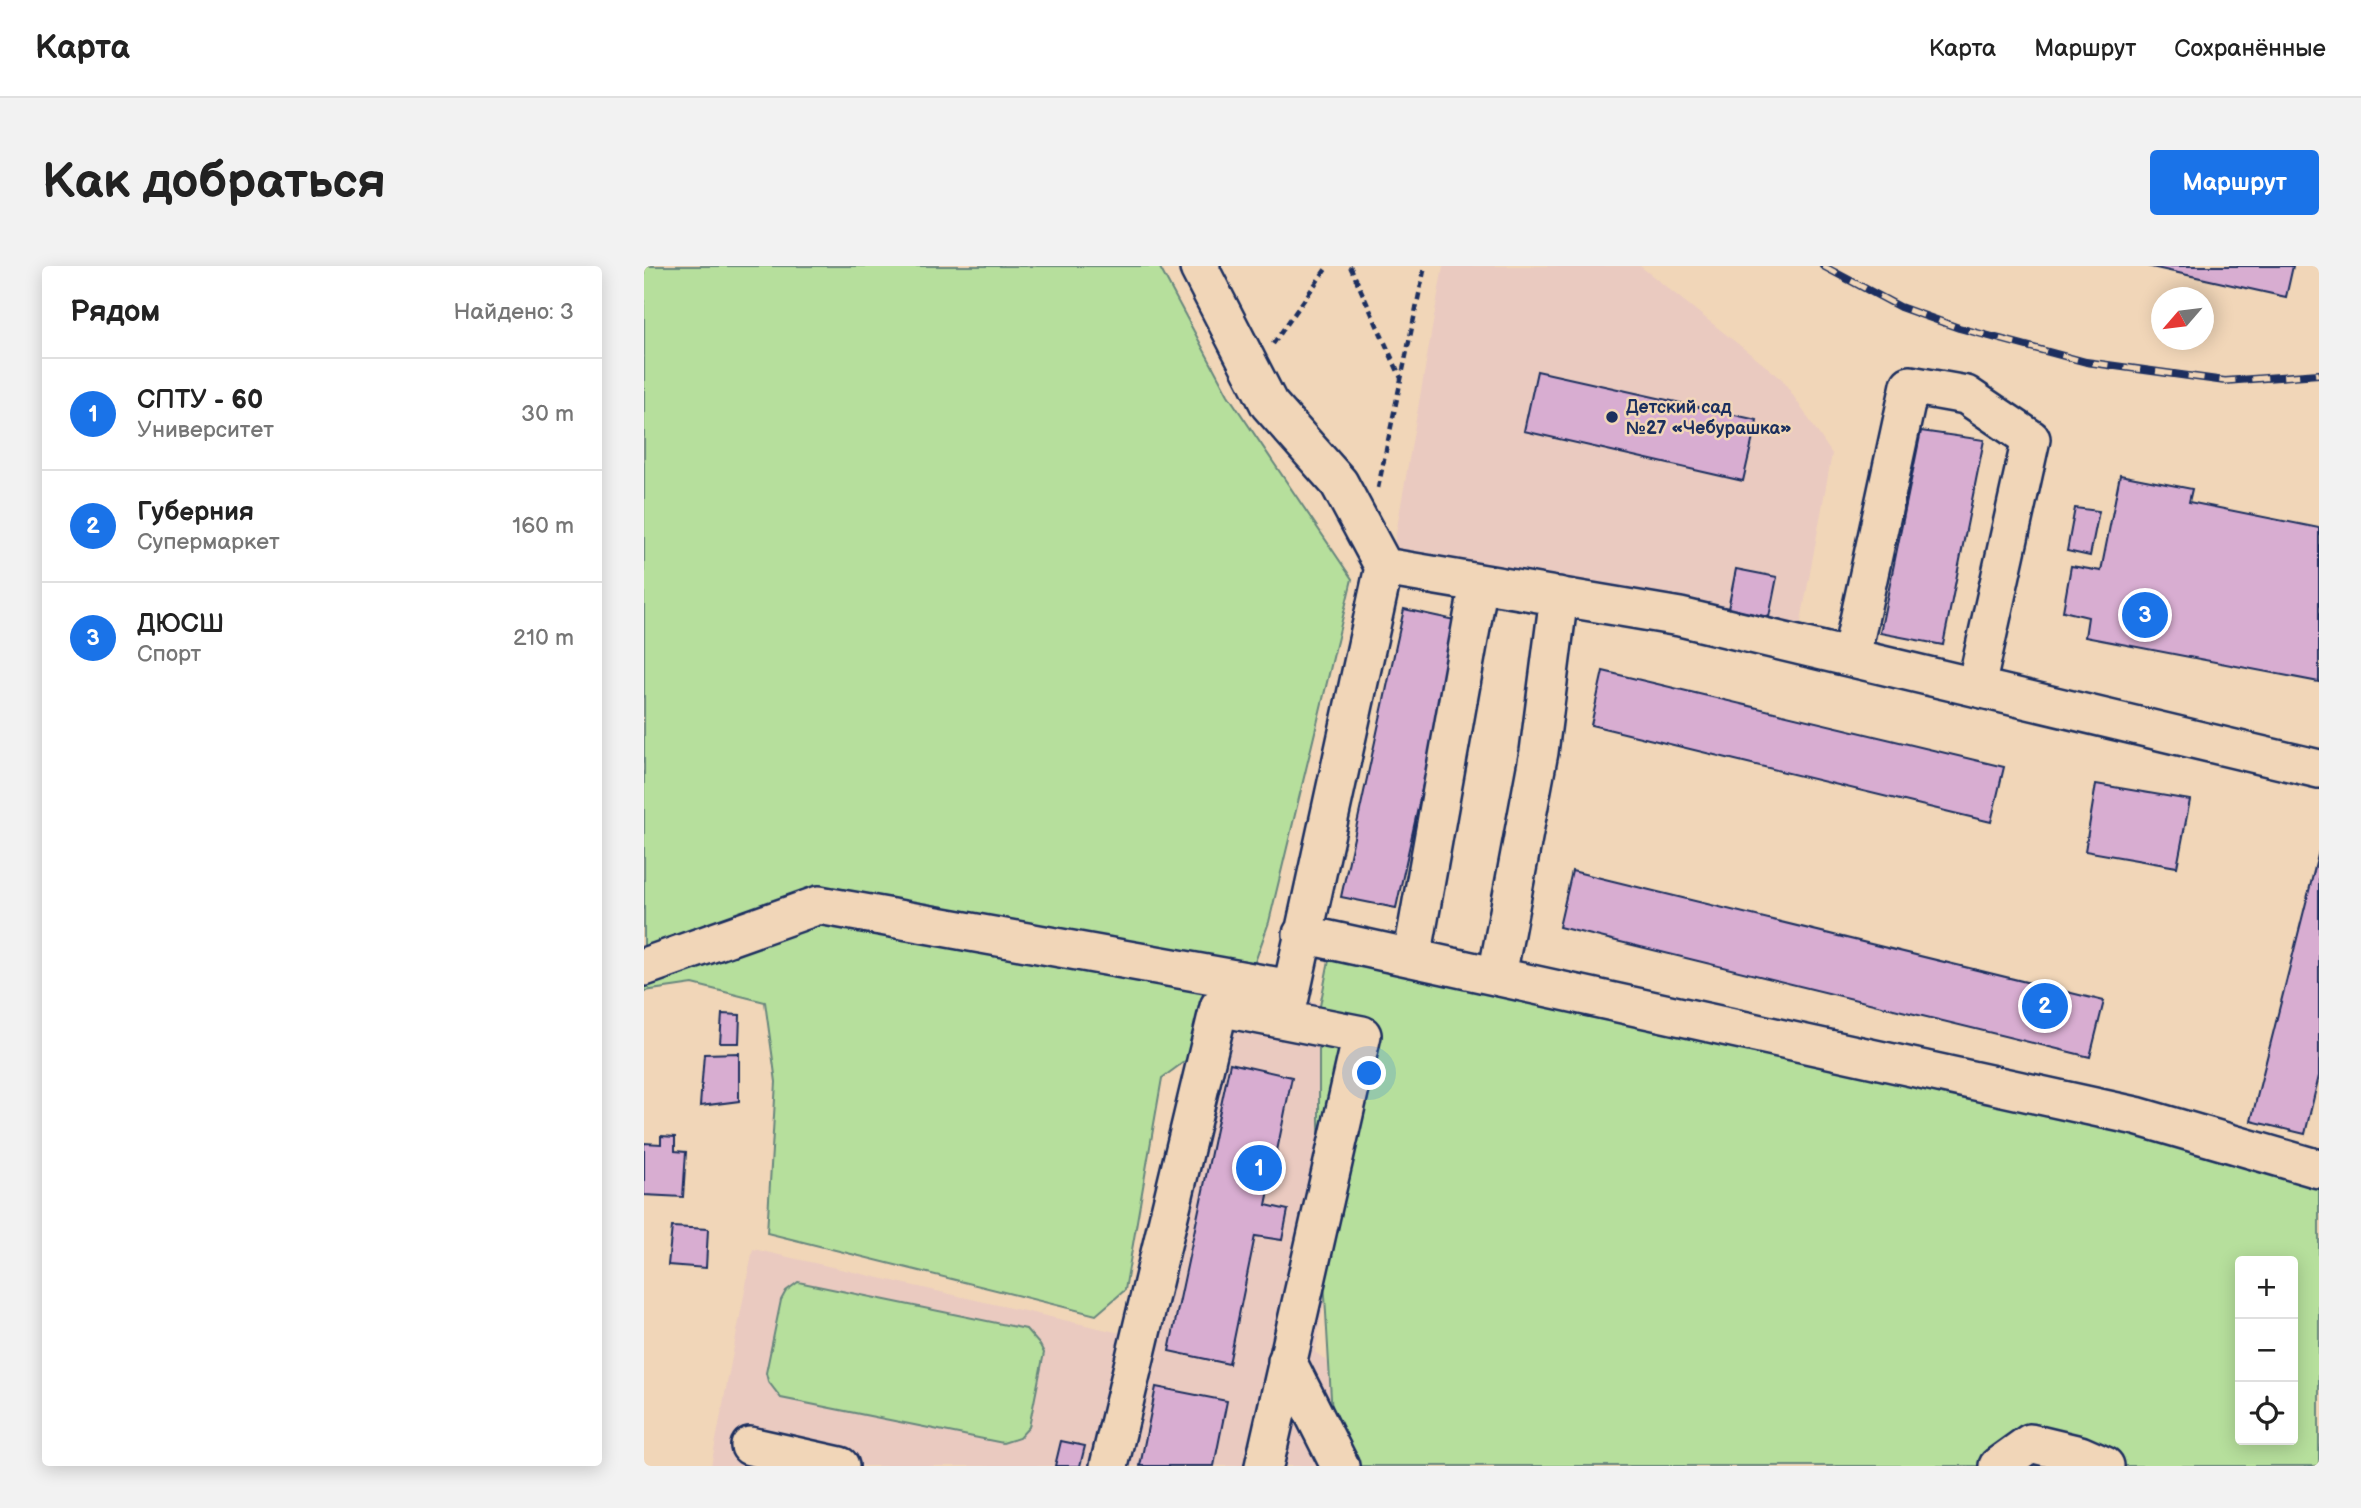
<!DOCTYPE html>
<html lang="ru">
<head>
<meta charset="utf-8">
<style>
	body { margin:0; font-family:"Balsamiq Sans",sans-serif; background:#f2f2f2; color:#222 }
	.controls { position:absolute; right:21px; bottom:21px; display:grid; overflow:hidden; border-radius:7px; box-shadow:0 4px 18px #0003 }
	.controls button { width:63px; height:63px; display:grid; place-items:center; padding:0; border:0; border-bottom:2px solid #e0e0e0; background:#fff; color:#222; font:35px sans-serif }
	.compass { position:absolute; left:1507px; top:21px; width:63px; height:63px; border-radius:50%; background:#fff; box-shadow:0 4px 18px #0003; rotate:242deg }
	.you { position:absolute; left:726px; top:808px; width:24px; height:24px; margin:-18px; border:5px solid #fff; border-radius:50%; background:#1a73e8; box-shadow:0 0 0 10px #1a73e833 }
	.badge { display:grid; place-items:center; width:46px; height:46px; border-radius:50%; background:#1a73e8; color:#fff; font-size:23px; font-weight:700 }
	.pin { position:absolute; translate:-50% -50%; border:4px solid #fff; box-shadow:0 2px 7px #0006 }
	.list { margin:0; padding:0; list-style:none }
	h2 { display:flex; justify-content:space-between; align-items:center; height:91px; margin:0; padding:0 28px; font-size:30px }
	h2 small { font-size:23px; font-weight:400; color:#767676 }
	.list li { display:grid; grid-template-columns:46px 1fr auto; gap:21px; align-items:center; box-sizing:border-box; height:112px; padding:0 28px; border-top:2px solid #e0e0e0 }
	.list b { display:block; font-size:26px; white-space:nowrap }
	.list p { margin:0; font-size:23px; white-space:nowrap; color:#767676 }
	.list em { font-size:23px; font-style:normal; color:#767676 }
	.icon { flex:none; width:38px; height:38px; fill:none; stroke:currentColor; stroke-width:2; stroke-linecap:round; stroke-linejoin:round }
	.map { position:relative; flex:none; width:1675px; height:1200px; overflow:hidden; border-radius:7px }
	header { display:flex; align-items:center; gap:42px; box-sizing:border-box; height:98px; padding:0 35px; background:#fff; border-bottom:2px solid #e0e0e0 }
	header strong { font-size:33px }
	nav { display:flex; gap:38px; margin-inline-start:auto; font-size:24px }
	.intro { display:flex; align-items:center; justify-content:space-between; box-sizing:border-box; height:168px; padding:0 42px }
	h1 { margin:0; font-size:49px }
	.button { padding:18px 32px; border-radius:7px; background:#1a73e8; color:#fff; font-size:24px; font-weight:700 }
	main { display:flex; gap:42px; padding:0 42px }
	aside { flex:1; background:#fff; border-radius:7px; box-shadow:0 4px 18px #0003 }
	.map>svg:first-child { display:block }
	.built { fill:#eacac0 }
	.green { fill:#b6df9c; stroke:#68877d; stroke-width:2; fill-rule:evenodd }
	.building { fill:#d8add1; stroke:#1b2f5e; stroke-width:2 }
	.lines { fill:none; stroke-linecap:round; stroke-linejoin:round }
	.minor-casing { stroke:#1b2f5e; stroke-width:42 }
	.path { stroke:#1b2f5e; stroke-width:4.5; stroke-dasharray:7 5; stroke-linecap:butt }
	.minor { stroke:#f1d6b8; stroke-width:37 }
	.rail-casing { stroke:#1b2f5e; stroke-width:8 }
	.rail { stroke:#f1d6b8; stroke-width:5; stroke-dasharray:16; stroke-linecap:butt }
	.poi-dot { fill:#1b2f5e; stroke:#f1d6b8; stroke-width:2.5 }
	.labels { text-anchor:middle; stroke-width:5; stroke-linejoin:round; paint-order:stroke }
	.poi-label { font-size:18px; font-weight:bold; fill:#1b2f5e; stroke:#f1d6b8; text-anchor:start }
</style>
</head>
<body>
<header>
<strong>Карта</strong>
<nav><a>Карта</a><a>Маршрут</a><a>Сохранённые</a></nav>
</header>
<div class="intro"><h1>Как добраться</h1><a class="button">Маршрут</a></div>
<main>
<aside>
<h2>Рядом<small>Найдено: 3</small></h2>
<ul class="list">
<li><span class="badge">1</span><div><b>СПТУ - 60</b><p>Университет</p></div><em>30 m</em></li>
<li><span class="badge">2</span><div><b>Губерния</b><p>Супермаркет</p></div><em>160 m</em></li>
<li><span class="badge">3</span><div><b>ДЮСШ</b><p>Спорт</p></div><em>210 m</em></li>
</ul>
</aside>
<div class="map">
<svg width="1675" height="1200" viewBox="0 0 1675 1200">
	<rect width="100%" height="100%" fill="#f1d6b8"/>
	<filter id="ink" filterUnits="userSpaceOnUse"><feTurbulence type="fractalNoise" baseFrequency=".0143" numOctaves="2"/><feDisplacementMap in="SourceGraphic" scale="14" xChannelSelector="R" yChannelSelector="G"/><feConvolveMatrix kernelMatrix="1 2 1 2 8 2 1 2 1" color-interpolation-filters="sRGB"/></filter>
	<g filter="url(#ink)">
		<!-- built -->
		<path class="built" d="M799,0H996L1138,113L1188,188L1155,366L748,290Z
			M566,714L734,750L671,1086L692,1102L728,1200H67L109,983L485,1069Z"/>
		<!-- green -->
		<path class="green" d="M0,0H515L584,129L708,313L625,656L577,793H544L518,812L481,1024L452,1049L123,967L132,816L121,736L49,718L0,725Z
			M686,689L1675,911V1200H691L680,1013L675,858V745ZM1596,995H1649V1174H1596Z
			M154,1016L382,1063L396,1079L400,1087L385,1161L375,1172L359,1177L137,1132L124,1115L122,1107L137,1034L142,1025Z"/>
		<!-- building -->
		<path class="building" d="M1503,0H1649L1642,31Z
			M893,105L1113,154L1099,215L880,165Z
			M1277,165L1340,174L1299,379L1236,367Z
			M1476,209L1548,223L1545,236L1675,262V416L1441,371L1444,351L1419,345L1427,300L1457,305Z
			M1431,242L1455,245L1446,290L1423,285Z
			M1092,303L1133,311L1125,351L1084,343Z
			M760,343L815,355L752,642L697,631Z
			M959,405L1360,501L1347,556L947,459Z
			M1452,518L1546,534L1533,601L1441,585Z
			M1675,585V810L1661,868L1607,855Z
			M928,605L1460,735L1446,791L915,661Z
			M78,748L96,749L95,777H76Z
			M95,787V835L56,840L60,788Z
			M586,797L648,811L622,939L644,944L638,974L611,970L585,1098L525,1085Z
			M17,870L31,871V885L42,886L39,931L0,929V877L17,878Z
			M28,961L64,963L62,1002L24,999Z
			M512,1121L583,1135L570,1200H496Z
			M417,1175L441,1180L436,1200H411Z"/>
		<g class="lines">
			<defs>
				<path id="minor" d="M557,0L555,2L625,138L695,217L740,301
					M1207,391L1266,119L1322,129L1387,173L1332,421
					M658,668L1492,850L1675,903
					M768,692L835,317
					M0,701L175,639L647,723
					M853,710L895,486L915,330
					M641,754L740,301L1036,351L1675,503
					M643,1095L696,1200
					M106,1180L196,1200
					M465,1200L575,741L718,769L620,1200
					M1354,1200L1386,1177L1436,1189L1461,1200"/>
			</defs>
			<!-- minor casing -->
			<use href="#minor" class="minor-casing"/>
			<!-- path -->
			<path class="path" d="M706,0L757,112
				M629,78L684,0
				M734,222L781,0"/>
			<!-- minor -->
			<use href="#minor" class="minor"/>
			<defs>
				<path id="rail" d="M1179,0L1256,41L1315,62L1442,96L1581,115L1675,108"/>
			</defs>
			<!-- rail casing -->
			<use href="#rail" class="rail-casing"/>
			<!-- rail -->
			<use href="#rail" class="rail"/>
		</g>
	</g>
	<!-- markers -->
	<circle class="poi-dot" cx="968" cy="151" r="7"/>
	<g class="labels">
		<!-- poi labels -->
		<g class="poi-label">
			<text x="982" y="147">Детский сад<tspan x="982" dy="21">№27 «Чебурашка»</tspan></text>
		</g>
	</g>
</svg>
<div class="controls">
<button>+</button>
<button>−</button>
<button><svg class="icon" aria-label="locate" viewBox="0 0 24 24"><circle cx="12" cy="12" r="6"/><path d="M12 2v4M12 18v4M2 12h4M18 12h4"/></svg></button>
</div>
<svg class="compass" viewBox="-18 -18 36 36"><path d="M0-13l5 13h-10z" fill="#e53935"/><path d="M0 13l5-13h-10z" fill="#767676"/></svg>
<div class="you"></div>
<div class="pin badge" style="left:615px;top:902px">1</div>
<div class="pin badge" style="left:1401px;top:740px">2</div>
<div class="pin badge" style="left:1501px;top:349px">3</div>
</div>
</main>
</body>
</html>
